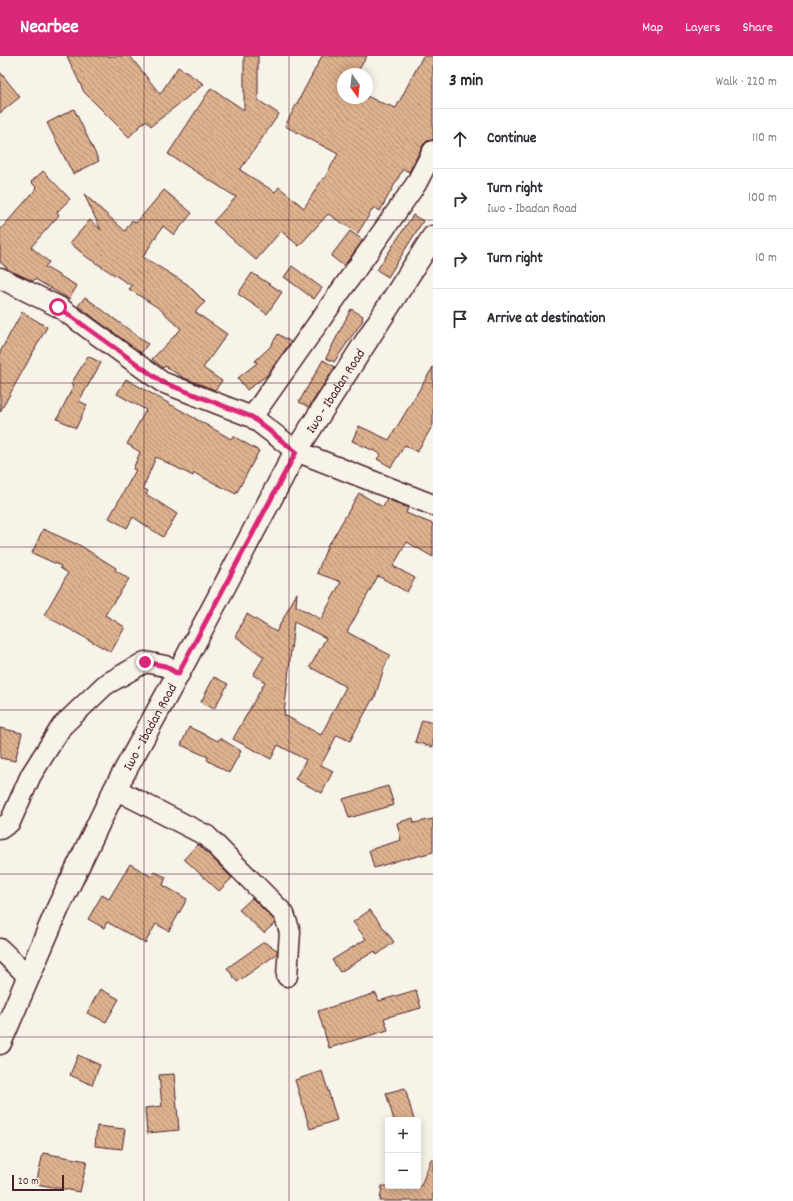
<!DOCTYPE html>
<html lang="en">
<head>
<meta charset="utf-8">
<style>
	body { margin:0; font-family:Dekko,sans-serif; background:#f7f7f7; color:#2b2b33 }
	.controls { position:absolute; right:12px; bottom:12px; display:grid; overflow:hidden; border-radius:4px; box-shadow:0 2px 10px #0003 }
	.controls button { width:36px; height:36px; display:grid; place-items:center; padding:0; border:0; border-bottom:1px solid #e1e1e2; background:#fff; color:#2b2b33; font:20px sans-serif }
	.compass { position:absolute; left:337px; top:12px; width:36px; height:36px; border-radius:50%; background:#fff; box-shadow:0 2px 10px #0003; rotate:166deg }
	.scale { position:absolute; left:12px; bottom:10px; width:52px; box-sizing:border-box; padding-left:4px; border:2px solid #4a1f2b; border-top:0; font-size:11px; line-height:14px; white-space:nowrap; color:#4a1f2b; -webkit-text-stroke:3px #f7f3e8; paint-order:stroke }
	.stop { position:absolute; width:12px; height:12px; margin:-9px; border:3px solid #db2777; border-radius:50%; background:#fff }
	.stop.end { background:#db2777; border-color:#fff; box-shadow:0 1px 4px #0008 }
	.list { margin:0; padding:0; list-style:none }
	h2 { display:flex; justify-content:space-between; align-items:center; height:52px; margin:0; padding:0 16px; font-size:17px }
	h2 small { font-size:13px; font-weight:400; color:#7c7c81 }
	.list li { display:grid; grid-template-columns:26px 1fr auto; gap:12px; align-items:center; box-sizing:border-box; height:60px; padding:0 16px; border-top:1px solid #e1e1e2 }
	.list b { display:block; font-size:15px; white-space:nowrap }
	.list p { margin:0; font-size:13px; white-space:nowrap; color:#7c7c81 }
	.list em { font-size:13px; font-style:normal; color:#7c7c81 }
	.icon { flex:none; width:22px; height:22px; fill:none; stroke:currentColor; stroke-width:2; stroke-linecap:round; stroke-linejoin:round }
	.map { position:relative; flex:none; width:433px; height:1145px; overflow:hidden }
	header { display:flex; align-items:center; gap:24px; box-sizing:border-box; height:56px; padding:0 20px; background:#db2777; color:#fff }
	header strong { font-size:19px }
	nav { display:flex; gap:22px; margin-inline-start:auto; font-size:14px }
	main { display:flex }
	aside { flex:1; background:#fff }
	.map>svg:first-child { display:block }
	.building { fill:url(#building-back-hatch); stroke:#4a1f2b; fill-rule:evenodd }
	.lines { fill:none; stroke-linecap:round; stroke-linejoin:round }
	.street-casing { stroke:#4a1f2b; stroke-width:23 }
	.primary-casing { stroke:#4a1f2b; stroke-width:25 }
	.street { stroke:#f7f3e8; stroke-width:20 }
	.primary { stroke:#f7f3e8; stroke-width:22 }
	.route { stroke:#db2777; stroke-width:5 }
	.grid { fill:none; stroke:#4a1f2b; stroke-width:1; stroke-opacity:0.55 }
	.labels { text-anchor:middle; stroke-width:4; stroke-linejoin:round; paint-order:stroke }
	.street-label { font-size:14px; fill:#4a1f2b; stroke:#f7f3e8 }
</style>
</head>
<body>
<header>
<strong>Nearbee</strong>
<nav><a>Map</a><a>Layers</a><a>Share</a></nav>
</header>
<main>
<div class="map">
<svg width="433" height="1145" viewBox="0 0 433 1145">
	<defs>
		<pattern id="building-back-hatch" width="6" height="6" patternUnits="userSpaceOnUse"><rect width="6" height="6" fill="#ddb28e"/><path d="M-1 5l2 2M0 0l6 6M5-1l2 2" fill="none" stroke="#b59074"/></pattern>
	</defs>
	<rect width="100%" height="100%" fill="#f7f3e8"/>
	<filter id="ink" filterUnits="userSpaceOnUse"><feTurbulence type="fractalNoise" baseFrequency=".025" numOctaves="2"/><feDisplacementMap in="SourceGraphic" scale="8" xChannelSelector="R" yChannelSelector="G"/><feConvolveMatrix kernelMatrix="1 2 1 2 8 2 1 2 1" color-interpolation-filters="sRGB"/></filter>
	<g filter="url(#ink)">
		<!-- building -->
		<path class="building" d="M67,0H130L160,38L178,11L204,28L151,70L146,64L129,81L84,36Z
			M244,0H258V44L279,58L240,114L275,136L279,131L304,152L323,122L324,123L338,98L285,70L322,0H367L356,18H343V42H367V40L379,46L396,52L423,0H433V84L427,85L423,89L409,116L403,113L380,155L374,151L358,177L328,158L299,190L281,175L256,204L213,166L236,141L168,98L211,32L244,54Z
			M0,16L20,41L0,57Z
			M74,53L99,105L73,118L47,67Z
			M43,115L70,143L57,156L59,159L31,191L49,206L45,211L77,230L69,243L35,223L33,225L9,214L0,206V174L37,132L31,126Z
			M164,134L192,157L174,179L163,170L143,201L187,228L205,246L195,256L227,278L203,312L222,325L215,334L182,321L165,310L163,312L152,303L181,273L160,253L129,233L132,230L88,202L70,187L90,164L101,174L84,138L125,175L132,164L136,167Z
			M413,159L423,165L388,221L377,214Z
			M350,175L363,184L344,210L331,200Z
			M292,210L322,232L314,243L284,221Z
			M252,217L282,236L267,258L238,238Z
			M85,241L148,288L141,297L78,250Z
			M351,253L363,260L362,263L363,264L334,306L326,302Z
			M22,256L47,271L0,356V296Z
			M278,278L291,286L266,320L247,334L238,322L257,307L255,305L270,291Z
			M88,300L101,307L79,345L87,349L76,372L57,363L74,329L71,328Z
			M323,304L335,311L309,351L299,346Z
			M433,311V369L417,396L405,389L391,411L377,403L381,398L352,385L359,370L389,384Z
			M126,323L231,383L233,380L259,395L236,438L194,417L193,420L156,401L143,432L148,435L146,438L177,458L163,481L133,461L127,472L109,462L136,414L133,413L140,396L127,388L146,354L117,338Z
			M359,437L383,451L387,443L408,452L406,457L433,468V501L407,486L393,510L415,522L407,536L378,520L347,576L390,599L384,612L374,644H372L350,685L337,679L321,709L333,715L322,737L295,723L306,704L278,689L271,703L233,683L265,626L253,619L264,601L235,580L241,570H240L247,558L276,576L297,537L296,550L321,563L341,526L317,517L329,486L330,487ZM294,566L326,582L310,611L346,631L321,679L284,659Z
			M43,473L76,488V487L116,512L115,514L129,523L105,559L125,571L111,596L44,559L68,517L60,512L61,510L32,497Z
			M214,621L228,628L214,653L201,646Z
			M422,664L433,667V691L415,686Z
			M189,671L218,685L220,682L241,695L229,717L207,704L208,701L181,689Z
			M0,672L22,677L15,705L0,702Z
			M388,730L394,749L349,762L343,743Z
			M413,762L414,767L433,763V796L407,803L406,802L374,812L369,794L401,784L397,767Z
			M198,788L232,822L219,835L184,803Z
			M130,808L152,821L154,816L166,821L163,829L187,843L169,875L156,868L145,887L107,866L104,872L88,863L102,839L109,843Z
			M252,842L274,864L275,867L264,877L239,854Z
			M370,854L394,886L377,899L375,895L340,916L332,904L366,883L353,866Z
			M264,886L277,894V898L237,926L227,912Z
			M100,933L119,943L106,966L87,957Z
			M416,934L421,952L384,962L388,974L329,992L318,955L376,937L379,945Z
			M78,999L100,1009L92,1029L70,1019Z
			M322,1015L337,1064L310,1073L295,1024Z
			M174,1018L179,1074L147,1077L145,1052L162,1050L159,1019Z
			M405,1032L414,1064H394L386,1037Z
			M97,1070L125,1073L122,1093L95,1090Z
			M43,1097L87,1105L80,1136L36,1128Z
			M431,1103H433V1145H380L382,1130H421Z"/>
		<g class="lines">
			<defs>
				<path id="street" d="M0,222L59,251L162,326L252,361L296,395L433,449
					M252,361L416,128L433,95
					M115,733L207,780L284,858L290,876L287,920
					M0,773L10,766L31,719L62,670L105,629L145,606L165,610L178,618
					M0,893L29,921"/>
				<g id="primary">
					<path id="s1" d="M0,987L58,852L115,733L178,618L296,395L433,181"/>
				</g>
			</defs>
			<!-- street casing -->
			<use href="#street" class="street-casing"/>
			<!-- primary casing -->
			<use href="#primary" class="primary-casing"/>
			<!-- street -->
			<use href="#street" class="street"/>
			<!-- primary -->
			<use href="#primary" class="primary"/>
		</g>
	</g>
	<g class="lines" filter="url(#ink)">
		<!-- route -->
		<path class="route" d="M58,251L162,326L252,361L296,396L178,618L165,610L145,606"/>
	</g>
	<!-- grid -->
	<path class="grid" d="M144,0V1145M289,0V1145M0,164H433M0,327H433M0,491H433M0,654H433M0,818H433M0,981H433"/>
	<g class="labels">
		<!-- street labels -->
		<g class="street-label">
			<text dy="5" stroke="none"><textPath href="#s1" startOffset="734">Iwo - Ibadan Road</textPath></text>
			<text dy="5" stroke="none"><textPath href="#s1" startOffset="350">Iwo - Ibadan Road</textPath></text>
		</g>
	</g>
</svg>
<div class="controls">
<button>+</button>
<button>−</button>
</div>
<svg class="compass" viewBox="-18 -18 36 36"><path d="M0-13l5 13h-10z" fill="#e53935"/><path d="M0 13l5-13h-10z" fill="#7c7c81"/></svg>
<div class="scale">20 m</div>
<div class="stop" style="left:58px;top:251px"></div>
<div class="stop end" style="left:145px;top:606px"></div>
</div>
<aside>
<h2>3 min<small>Walk · 220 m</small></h2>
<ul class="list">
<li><svg class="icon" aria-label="ahead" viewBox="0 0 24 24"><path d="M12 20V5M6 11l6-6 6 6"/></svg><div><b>Continue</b></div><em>110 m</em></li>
<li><svg class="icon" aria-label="right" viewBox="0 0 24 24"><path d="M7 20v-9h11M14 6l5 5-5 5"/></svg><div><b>Turn right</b><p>Iwo - Ibadan Road</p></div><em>100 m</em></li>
<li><svg class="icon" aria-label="right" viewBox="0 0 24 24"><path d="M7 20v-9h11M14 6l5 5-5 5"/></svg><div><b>Turn right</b></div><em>10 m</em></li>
<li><svg class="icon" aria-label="arrive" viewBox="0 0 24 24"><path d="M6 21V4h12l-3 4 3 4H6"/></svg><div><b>Arrive at destination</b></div></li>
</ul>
</aside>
</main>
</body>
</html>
